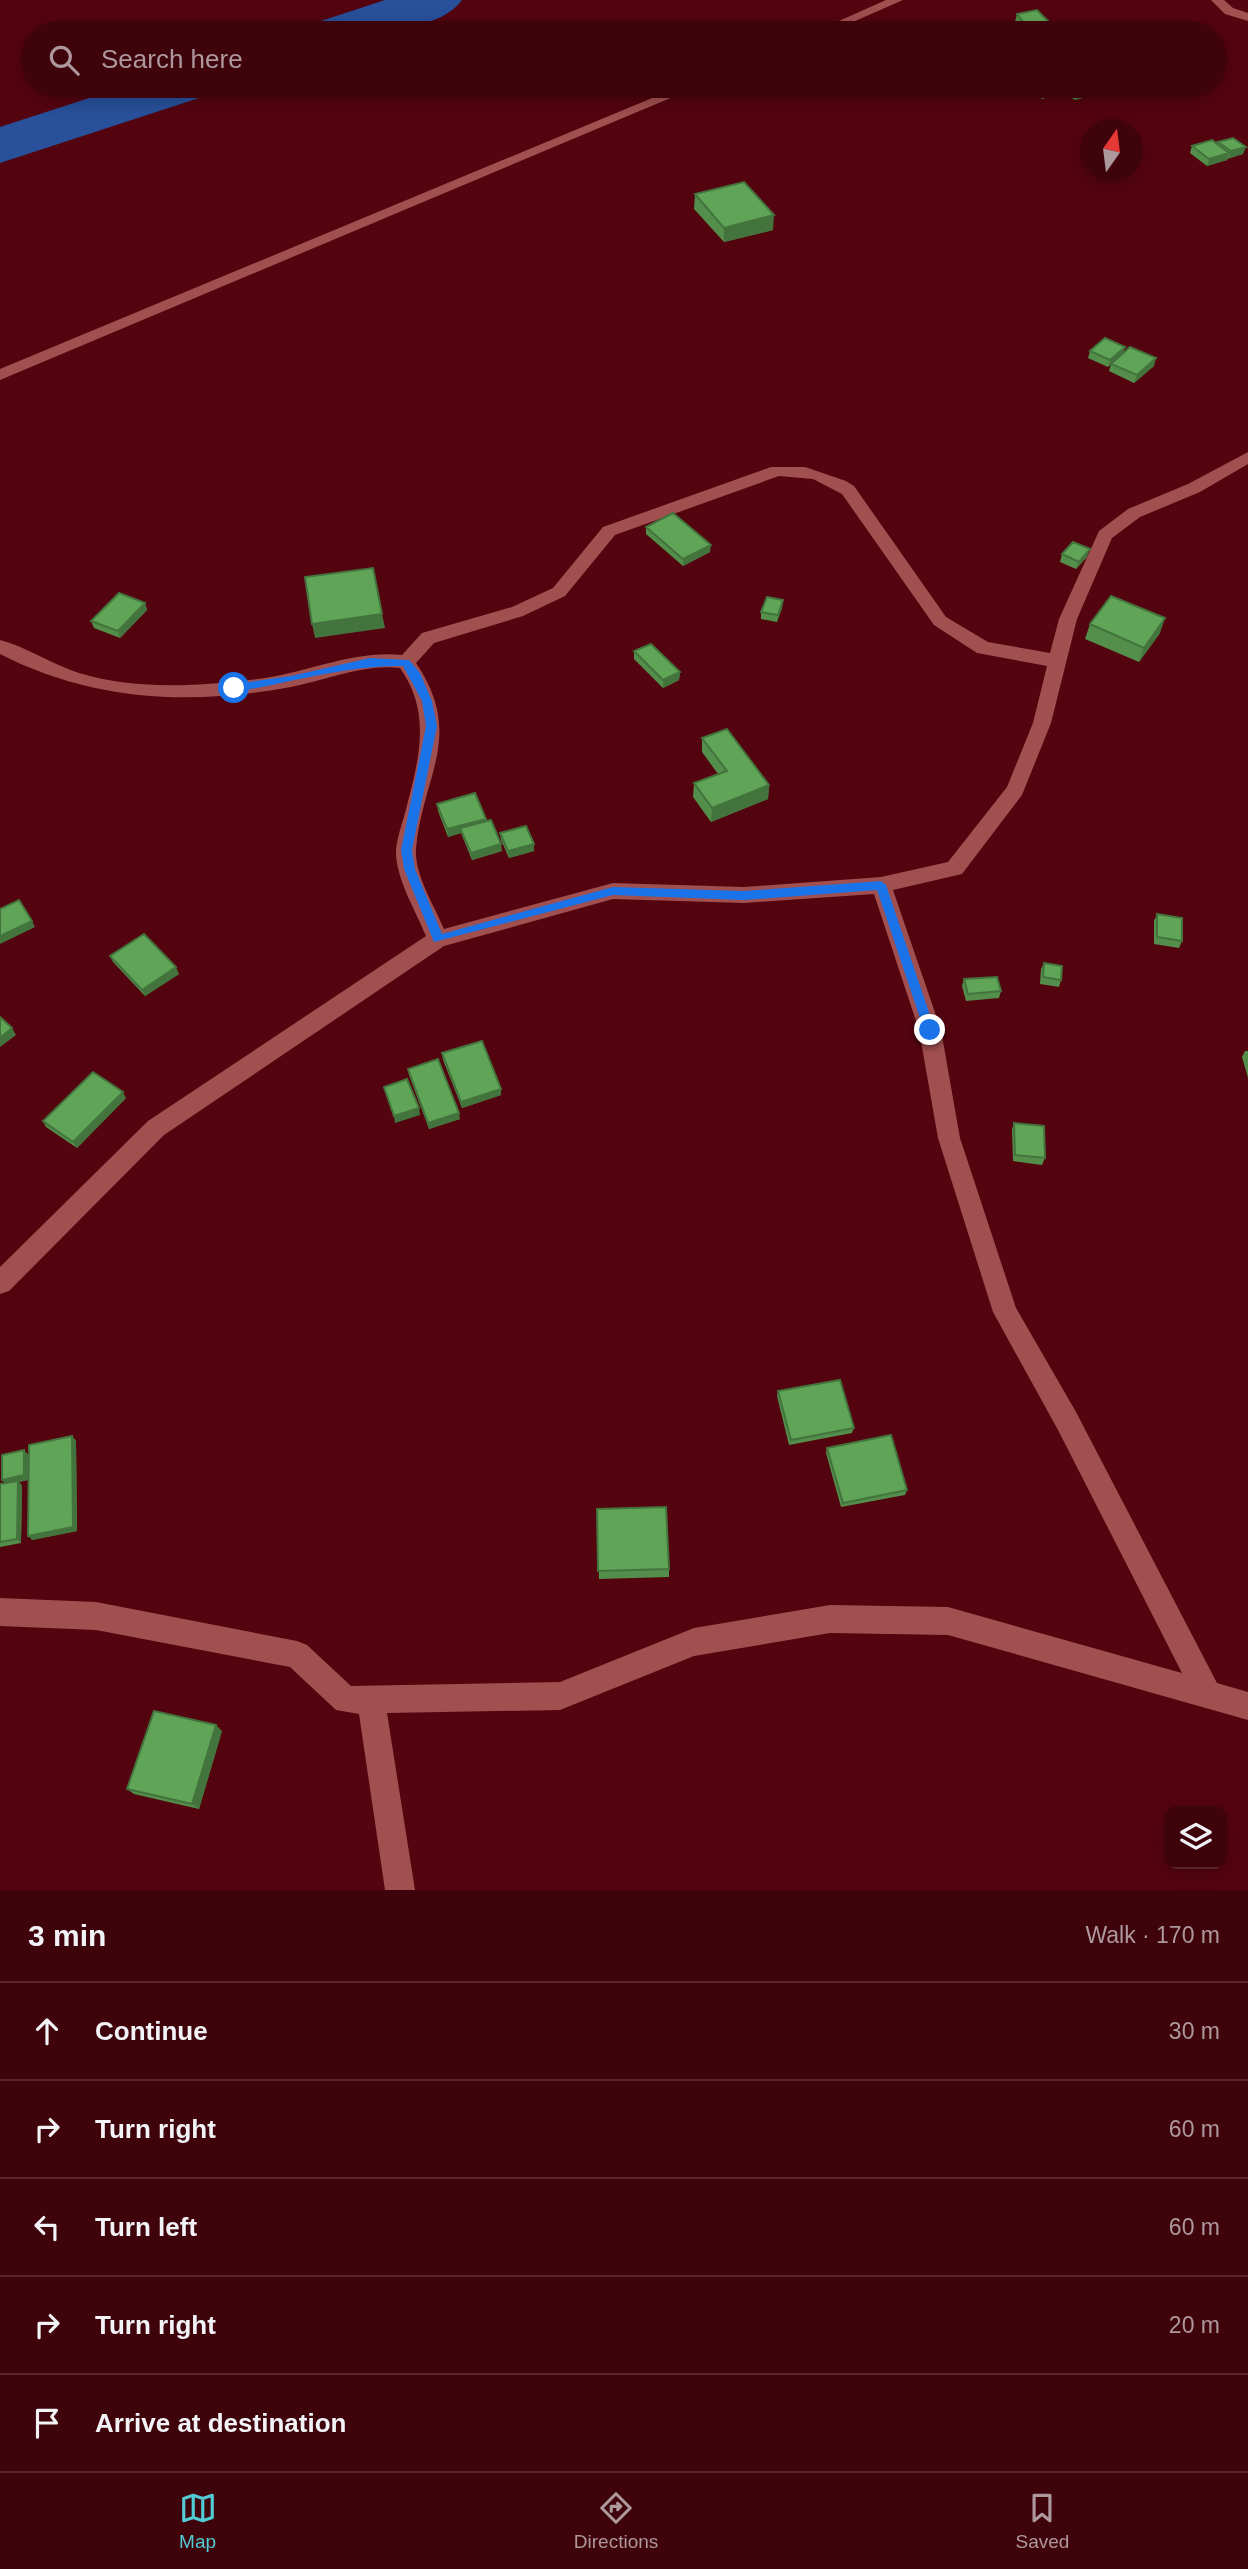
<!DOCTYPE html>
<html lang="en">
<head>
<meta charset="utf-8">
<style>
	body { margin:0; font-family:Arial,sans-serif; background:#460d14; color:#f1f3f6 }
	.controls { position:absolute; right:21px; bottom:21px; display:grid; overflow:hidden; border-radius:14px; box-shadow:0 4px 18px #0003 }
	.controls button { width:63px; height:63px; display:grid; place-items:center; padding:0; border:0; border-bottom:2px solid #58252c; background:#3f030b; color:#f1f3f6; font:35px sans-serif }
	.compass { position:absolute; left:1080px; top:119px; width:63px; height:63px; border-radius:50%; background:#3f030b; box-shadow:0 4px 18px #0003; rotate:14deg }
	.stop { position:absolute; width:21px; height:21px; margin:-16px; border:5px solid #1a73e8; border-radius:50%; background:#fff }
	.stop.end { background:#1a73e8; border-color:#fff; box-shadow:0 2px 7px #0008 }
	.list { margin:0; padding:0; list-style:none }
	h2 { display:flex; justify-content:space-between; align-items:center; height:91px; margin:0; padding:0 28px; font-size:30px }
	h2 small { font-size:23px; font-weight:400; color:#ad989d }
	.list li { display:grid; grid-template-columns:46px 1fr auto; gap:21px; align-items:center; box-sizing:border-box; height:98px; padding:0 28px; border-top:2px solid #58252c }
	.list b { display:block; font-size:26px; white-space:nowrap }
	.list em { font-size:23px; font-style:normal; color:#ad989d }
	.icon { flex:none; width:38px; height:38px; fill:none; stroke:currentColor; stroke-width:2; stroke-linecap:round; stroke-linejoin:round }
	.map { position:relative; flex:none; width:1248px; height:1890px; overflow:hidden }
	.search { position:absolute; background:#3f030b; box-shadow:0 4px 18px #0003; left:21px; right:21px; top:21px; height:77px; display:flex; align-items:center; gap:18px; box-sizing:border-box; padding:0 24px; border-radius:38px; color:#ad989d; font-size:26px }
	.sheet { height:581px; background:#3f030b }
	nav { display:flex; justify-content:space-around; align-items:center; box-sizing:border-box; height:98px; border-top:2px solid #58252c; background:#3f030b; font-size:19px; color:#ad989d }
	nav a { display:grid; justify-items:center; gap:4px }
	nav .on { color:#51ccd4 }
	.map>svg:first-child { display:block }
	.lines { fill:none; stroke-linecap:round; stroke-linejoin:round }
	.river { fill:#28509b; fill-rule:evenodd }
	.minor { fill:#a14f4f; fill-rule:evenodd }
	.wall { fill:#538e4b }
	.shaded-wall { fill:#43743d }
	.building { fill:#60a557; stroke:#43743d; stroke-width:2 }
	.route { fill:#1a73e8 }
</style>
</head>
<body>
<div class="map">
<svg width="1248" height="1890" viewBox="0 0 1248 1890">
	<rect width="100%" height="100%" fill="#54040f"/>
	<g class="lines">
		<!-- river -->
		<path class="river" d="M385,0H462C438,35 350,35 311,33L318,22Z
			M126,86H207L199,98L0,163V127Z"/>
		<!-- minor -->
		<path class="minor" d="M886,0H903L828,33H812Z
			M1211,0H1224L1233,8L1248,13V21L1225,14Z
			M681,86H699L0,380V369Z
			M1248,452V464L1200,492L1140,517L1112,538L1077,619L1051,723L1022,795L962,874L893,890L941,1030L960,1138L1016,1308L1076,1412L1217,1683L1248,1692V1720L948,1635L830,1633L694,1656L560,1710L387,1713L415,1890H385L359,1714L336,1710L290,1667L96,1630L0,1626V1598L96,1602L297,1641L307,1645L351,1686L560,1682L694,1628L830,1605L948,1607L1182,1673L1058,1430L993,1312L938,1138L919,1030L874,894L744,903L613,899L444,946L164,1135L9,1291L0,1294V1267L148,1121L426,936C416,911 395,877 396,850C397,838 402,824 405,813C418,763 433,714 400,668C363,664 327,680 291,687C190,706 92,701 0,654V640C27,647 51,664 79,673C137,691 205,686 265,678C310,671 356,650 402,655L422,633L512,607L553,588L603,527L771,467H805L846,481L854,486L946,617L988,642L1050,653L1059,619L1099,531L1128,509L1188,484ZM779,476L813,479L842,494L934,625L977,653L1047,666L1033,723L1007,787L948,862L881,877L744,887L613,883L444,929C434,905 414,874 416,848C423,774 465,736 416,663L434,643L523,616L565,596L615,535Z"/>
	</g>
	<!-- wall -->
	<path class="wall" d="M1017,14L1053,26L1051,33H1025L1015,22Z
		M1029,86H1092L1095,88L1093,95L1075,100L1066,94L1067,91L1042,99L1028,88Z
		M1218,142L1243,154L1228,158L1227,160L1207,166L1190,153L1192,146L1217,144Z
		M695,194L773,230L724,242L694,209Z
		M1090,351L1123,353L1154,366L1134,383L1109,371L1111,364L1108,367L1088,358Z
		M646,527L710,552L683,566L646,534Z
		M1062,554L1087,557L1076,569L1060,562Z
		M783,600L782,608L777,622L761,619V612Z
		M145,603L147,610L120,638L94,628L91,621Z
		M1090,624L1160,633L1139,662L1085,639Z
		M634,651L680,672L679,680L663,688L634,659Z
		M702,738L769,785L768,799L711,822L693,797L694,783L718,774L702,752Z
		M437,804L486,819V822L502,851L472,860L461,833L448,837L438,811Z
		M500,833L534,851L509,858L501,840Z
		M1157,914L1182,941L1179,948L1154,944V921Z
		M110,956L179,974L145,996L113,962Z
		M1044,963L1061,980L1059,987L1040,984L1041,969Z
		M964,979L1001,991L999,998L966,1001L962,986Z
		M1245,1051H1248V1078L1242,1057Z
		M442,1053L501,1089V1095L462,1108L443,1060Z
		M408,1069L460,1119L429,1129L409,1075Z
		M126,1098L77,1148L46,1127L43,1121Z
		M1014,1123L1045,1158L1042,1165L1013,1161L1012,1129Z
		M778,1391L854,1428L852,1433L789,1445L777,1396Z
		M72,1436L76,1441L77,1531L32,1540L28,1480L19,1482L22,1486L21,1543L0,1547V1484H5L24,1450L28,1455Z
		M827,1448L907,1490L905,1495L841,1507L826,1453Z
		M597,1509L669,1569V1577L599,1579Z
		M222,1731L199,1809L134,1794L127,1789Z"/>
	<!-- shaded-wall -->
	<path class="shaded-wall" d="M1053,26L1051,33H1030V31Z
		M1063,86H1072L1068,87L1067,91L1042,99L1044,91Z
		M1095,88L1093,95L1075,100L1077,93Z
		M1246,147L1243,154L1228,159L1231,151Z
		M1229,153L1227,160L1207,166L1209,159Z
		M774,215L773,230L724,242V228Z
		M1125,347L1123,354L1108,367L1110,360Z
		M1156,358L1154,366L1134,383L1137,375Z
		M711,545L710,552L683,566V559Z
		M1090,549L1087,557L1076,569L1079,562Z
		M783,600L782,608L777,622L778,615Z
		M145,603L147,610L120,638L118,631Z
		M382,614L385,628L315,638L312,624Z
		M1165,618L1160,633L1139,662L1144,648Z
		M680,672L679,680L663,688V680Z
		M769,785L768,799L711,822L712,808Z
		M486,819V826L460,828L461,833L448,837L447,829Z
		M501,844L502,851L472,860L471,853Z
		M534,844V851L509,858L508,851Z
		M32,921L35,927L0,944V936Z
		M176,967L179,974L145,996L142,990Z
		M12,1028L16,1035L0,1047V1038Z
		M501,1089V1095L462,1108L461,1102Z
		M123,1092L126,1098L77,1148L73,1142Z
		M419,1108L420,1115L395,1123L394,1116Z
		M459,1113L460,1119L429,1129L428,1123Z
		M72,1436L76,1441L77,1531L32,1540L28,1536Z
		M24,1450L28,1455V1480L19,1482L22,1486L21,1543L17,1539L6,1485L2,1480Z
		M216,1725L222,1731L199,1809L192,1804Z"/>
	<!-- building -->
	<path class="building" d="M1037,10L1053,26L1030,31L1017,14Z
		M1036,86H1063L1044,91Z
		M1071,86H1092L1095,88L1077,93L1068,87Z
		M1233,138L1246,147L1231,151L1218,142Z
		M1212,140L1229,153L1209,159L1192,146Z
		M744,182L774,215L724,228L695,194Z
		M1105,338L1125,347L1110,360L1090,351Z
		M1130,347L1156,358L1137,375L1111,364Z
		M673,513L711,545L683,559L646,527Z
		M1073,542L1090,549L1079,562L1062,554Z
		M373,568L382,614L312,624L305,577Z
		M119,593L145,603L118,631L91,621Z
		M1111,596L1165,618L1144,648L1090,624Z
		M767,597L783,600L778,615L761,612Z
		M651,644L680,672L663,680L634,651Z
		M727,729L769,785L712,808L694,783L727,771L702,738Z
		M475,793L486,819L447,829L437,804Z
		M491,820L501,844L471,853L460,828Z
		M526,826L534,844L508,851L500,833Z
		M19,900L32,921L0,936V909Z
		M1157,914L1182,918V941L1157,937Z
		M144,934L176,967L142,990L110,956Z
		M1044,963L1062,966L1061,980L1043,977Z
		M997,977L1001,991L968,994L964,979Z
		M0,1017L12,1028L0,1038Z
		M482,1041L501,1089L461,1102L442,1053Z
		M438,1059L459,1113L428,1123L408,1069Z
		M93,1072L123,1092L73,1142L43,1121Z
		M407,1079L419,1108L394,1116L384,1087Z
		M1014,1123L1044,1126L1045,1158L1015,1155Z
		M840,1380L854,1428L791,1440L778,1391Z
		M891,1435L907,1490L843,1503L827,1448Z
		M72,1436L73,1527L28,1536L29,1445Z
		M24,1450V1475L2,1480V1455Z
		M18,1481L17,1539L0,1542V1484Z
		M666,1507L669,1569L598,1571L597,1509Z
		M154,1711L216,1725L192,1804L127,1789Z"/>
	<!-- route -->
	<path class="route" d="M370,658L409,660L420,673L432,701L437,726L412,850L415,869L442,934L613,887L744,891L881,881L886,885L935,1030L934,1033L930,1035L924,1030L877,890L744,900L613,895L434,942L404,869L401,850L426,726L422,701L403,666C346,665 290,683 234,692L229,688L234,684L291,676Z"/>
</svg>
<div class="controls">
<button><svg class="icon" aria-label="layers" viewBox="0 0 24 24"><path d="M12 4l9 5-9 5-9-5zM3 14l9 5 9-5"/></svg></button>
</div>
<svg class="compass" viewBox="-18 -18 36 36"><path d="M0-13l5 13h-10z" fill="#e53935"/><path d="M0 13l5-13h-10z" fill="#ad989d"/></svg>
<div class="stop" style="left:234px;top:688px"></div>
<div class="stop end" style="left:930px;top:1030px"></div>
<div class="search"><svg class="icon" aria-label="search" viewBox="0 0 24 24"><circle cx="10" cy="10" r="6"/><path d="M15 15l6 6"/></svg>Search here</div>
</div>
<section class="sheet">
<h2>3 min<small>Walk · 170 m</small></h2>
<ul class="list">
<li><svg class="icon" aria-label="ahead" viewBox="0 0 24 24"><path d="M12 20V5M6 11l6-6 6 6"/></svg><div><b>Continue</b></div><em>30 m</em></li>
<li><svg class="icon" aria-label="right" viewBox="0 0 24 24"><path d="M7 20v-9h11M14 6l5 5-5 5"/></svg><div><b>Turn right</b></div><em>60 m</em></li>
<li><svg class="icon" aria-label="left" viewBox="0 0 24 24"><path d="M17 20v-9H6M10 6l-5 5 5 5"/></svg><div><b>Turn left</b></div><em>60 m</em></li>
<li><svg class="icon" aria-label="right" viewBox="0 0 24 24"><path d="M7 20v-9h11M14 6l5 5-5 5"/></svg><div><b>Turn right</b></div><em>20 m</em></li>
<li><svg class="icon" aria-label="arrive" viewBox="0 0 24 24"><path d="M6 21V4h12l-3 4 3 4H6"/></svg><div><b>Arrive at destination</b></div></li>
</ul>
</section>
<nav>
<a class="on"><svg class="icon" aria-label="map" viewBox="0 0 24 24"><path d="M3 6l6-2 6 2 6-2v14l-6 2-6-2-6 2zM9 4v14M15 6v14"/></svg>Map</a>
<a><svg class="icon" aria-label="directions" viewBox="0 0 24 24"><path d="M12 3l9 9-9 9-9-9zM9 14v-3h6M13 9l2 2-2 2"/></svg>Directions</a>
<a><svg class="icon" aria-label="saved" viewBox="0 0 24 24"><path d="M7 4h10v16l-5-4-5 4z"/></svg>Saved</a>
</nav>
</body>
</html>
